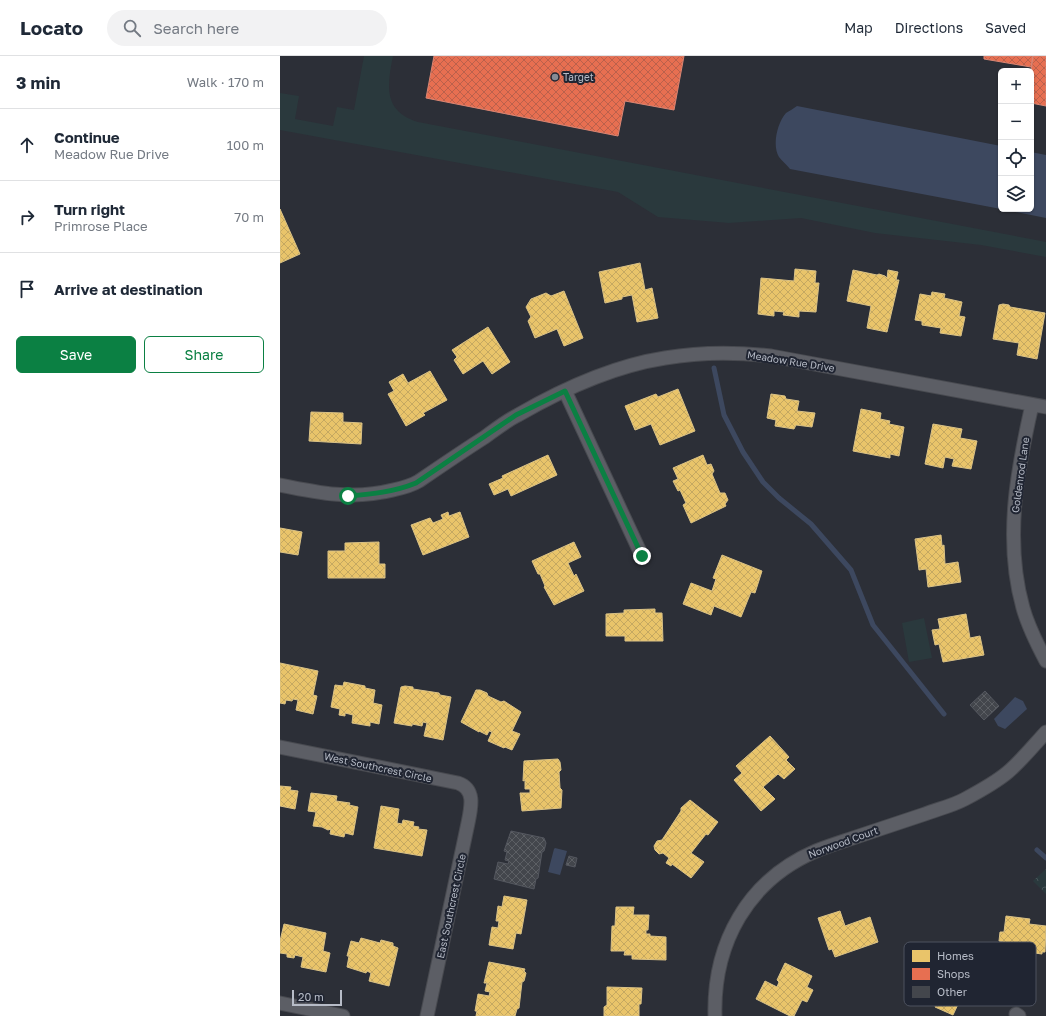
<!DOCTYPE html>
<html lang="en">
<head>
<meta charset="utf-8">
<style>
	body { margin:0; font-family:"Golos Text",sans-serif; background:#f2f2f3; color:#1f2937 }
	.controls { position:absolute; right:12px; top:12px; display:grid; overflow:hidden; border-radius:6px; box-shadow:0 1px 3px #0004 }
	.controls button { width:36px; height:36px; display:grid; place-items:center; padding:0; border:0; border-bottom:1px solid #e0e1e3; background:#fff; color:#1f2937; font:20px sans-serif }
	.scale { position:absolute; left:12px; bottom:10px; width:50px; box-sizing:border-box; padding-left:4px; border:2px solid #b7bcc7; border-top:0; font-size:11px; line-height:14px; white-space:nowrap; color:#b7bcc7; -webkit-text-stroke:3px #202532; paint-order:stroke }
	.stop { position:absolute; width:12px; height:12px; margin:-9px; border:3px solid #0b8043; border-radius:50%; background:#fff }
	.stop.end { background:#0b8043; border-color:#fff; box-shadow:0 1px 4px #0008 }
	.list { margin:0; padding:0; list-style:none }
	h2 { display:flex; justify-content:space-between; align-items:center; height:52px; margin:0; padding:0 16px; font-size:17px }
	h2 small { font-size:13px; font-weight:400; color:#747a83 }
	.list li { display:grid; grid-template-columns:26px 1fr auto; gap:12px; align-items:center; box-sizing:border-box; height:72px; padding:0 16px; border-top:1px solid #e0e1e3 }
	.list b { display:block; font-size:15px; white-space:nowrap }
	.list p { margin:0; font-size:13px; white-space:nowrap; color:#747a83 }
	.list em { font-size:13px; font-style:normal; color:#747a83 }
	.actions { display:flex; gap:8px; padding:12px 16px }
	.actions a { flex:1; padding:9px 0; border:1px solid #0b8043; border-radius:6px; text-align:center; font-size:14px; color:#0b8043 }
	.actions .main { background:#0b8043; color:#fff }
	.icon { flex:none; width:22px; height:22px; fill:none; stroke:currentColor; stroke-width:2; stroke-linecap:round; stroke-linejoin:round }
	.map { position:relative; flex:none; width:766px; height:960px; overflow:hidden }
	header { display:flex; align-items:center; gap:24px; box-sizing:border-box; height:56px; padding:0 20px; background:#fff; border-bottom:1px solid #e0e1e3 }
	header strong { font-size:19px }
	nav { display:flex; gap:22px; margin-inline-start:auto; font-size:14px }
	.search { width:280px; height:36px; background:#f2f2f3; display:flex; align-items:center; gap:10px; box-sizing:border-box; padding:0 14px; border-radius:22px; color:#747a83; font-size:15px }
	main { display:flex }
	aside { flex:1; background:#fff }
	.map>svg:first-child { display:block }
	.grass { fill:#2a393d }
	.forest { fill:url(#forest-crowns) }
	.water { fill:#3d485f }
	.homes { fill:url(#homes-cross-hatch); stroke:#dac286 }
	.shops { fill:url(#shops-cross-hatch); stroke:#d98674 }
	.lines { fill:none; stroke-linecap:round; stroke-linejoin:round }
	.stream { stroke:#3d485f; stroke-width:5 }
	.building { fill:url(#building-cross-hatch); stroke:#54575f }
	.minor-casing { stroke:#484a50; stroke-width:15 }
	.minor { stroke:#5c5e65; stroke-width:13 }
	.route { stroke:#0b8043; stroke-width:5 }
	.poi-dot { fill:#868b95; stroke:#202532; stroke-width:1.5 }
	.labels { text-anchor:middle; stroke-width:4; stroke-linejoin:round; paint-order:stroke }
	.poi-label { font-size:10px; fill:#b7bcc7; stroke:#202532; text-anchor:start }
	.street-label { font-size:10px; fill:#b7bcc7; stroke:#202532 }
	.key { fill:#202532; stroke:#4d525f; stroke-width:1 }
	.key-label { font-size:11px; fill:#b7bcc7 }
</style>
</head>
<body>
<header>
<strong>Locato</strong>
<div class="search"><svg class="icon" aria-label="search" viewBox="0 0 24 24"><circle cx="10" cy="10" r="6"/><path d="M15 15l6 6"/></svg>Search here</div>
<nav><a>Map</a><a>Directions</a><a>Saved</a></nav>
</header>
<main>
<aside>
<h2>3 min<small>Walk · 170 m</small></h2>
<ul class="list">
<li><svg class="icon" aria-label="ahead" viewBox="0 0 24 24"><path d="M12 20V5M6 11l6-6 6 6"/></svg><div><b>Continue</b><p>Meadow Rue Drive</p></div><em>100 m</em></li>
<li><svg class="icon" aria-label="right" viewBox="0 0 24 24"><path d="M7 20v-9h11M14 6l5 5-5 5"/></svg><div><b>Turn right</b><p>Primrose Place</p></div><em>70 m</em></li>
<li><svg class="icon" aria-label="arrive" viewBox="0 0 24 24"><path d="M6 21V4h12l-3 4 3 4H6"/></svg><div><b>Arrive at destination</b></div></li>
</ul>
<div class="actions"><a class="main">Save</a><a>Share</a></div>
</aside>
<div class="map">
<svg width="766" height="960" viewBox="0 0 766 960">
	<defs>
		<pattern id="forest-crowns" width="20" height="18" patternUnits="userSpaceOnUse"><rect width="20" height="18" fill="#2a393d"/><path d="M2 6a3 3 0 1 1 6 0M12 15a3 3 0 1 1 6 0" fill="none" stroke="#475458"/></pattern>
		<pattern id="homes-cross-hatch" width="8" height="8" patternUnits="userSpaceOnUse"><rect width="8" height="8" fill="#e9c46a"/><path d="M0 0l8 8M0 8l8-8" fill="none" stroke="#c5a861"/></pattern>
		<pattern id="shops-cross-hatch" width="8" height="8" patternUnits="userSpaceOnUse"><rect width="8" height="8" fill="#e76f51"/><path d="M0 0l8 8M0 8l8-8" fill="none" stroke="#bb614c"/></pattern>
		<pattern id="building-cross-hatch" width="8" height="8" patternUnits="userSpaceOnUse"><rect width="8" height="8" fill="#43464c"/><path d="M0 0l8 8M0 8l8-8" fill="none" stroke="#5c5f64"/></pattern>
	</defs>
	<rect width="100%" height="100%" fill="#2c2f37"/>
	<!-- grass -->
	<path class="grass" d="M84,0H113C107,30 103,55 138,66L756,184L766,186V201L701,189L595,177L521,162L449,167L378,161L338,136L0,74V37L19,40L15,63L53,70L57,51L74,54Z
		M644,562L652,602L629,606L622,567Z"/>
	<!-- forest -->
	<path class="forest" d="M766,813V838L753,825Z"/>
	<!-- water -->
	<path class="water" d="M517,50L721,90V153L510,113C507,109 502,105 499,101C492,90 497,67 506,57C509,55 513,53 517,50Z
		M751,96L766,99V162L721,153H751Z
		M735,641L743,645L747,653L725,673L718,670L714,663Z
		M274,793L275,792L287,795L280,819L268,816Z"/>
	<!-- homes -->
	<path class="homes" d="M0,153L20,198L0,207Z
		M360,207L365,234L372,232L378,262L357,266L352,239L342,241V243L325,247L319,216Z
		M515,213L536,215L535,227H539L536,256L519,255V261L503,259L504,256L494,255V260L478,258L481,222L514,225Z
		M573,214L597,219L599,218L605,220L607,222L608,214L618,216L616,224H619L607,276L587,272L591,250L567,245Z
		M284,235L303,282L284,290L277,273L255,282L248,265L251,261L246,251L251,243L266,237L271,240Z
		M652,236L665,238L664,242L682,246L679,260L685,261L681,280L660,277L661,272L642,269V265L635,264L640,238L651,240Z
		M723,248L729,249L730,251L765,257L757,303L737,299L739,287L713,283L719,249Z
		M208,271L230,306L212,318L203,305L183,318L174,304L177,301L172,294Z
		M150,315L167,344L143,357L145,359L126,370L108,338L114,335L109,326L123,318L128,327Z
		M398,333L415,375L380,389L371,368L355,374L345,350L376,338L378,341Z
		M491,338L505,340L506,343L519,345L517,355L535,357L532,371L516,369L514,373L495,370L496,364L487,362Z
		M581,353L601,357L600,363L610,365L609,368L624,371L619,400L610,398V402L573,395Z
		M31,356L63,357V366L82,367L81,388L29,385Z
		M653,368L682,373L680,382L697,385L691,413L672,410L674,403L665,401L663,412L645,408Z
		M268,399L277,419L231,440L228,433L214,439L209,428L223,422L222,420Z
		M423,399L427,409L431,408L434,415L432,418L440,437H445L448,444L445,448L446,450L411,467L403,449L406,447L400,434L398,435L393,425L398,423L393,412Z
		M168,456L169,460L180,456L189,481L143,499L131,469L150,462L153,467L163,463L161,459Z
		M0,472L22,476L18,499L0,496Z
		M661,479L662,490L664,489L665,508L678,506L681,526L648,531L646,513L639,514L635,483Z
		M99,486V508H105V522H48V495H65V487Z
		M294,486L301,501L288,507L294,520L296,518L304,535L274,549L264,531L265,530L260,518H258L252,505Z
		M442,499L482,515L475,537L471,536L461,561L434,550L431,559L403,548L411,527L432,535L436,523L433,522Z
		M375,553V557H382L383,585H345V580H326V558L344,557V554Z
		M686,558L690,582L700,580L704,599L663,606L659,588L655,589L652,574L660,573L658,563Z
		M0,607L38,615L33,639L37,640L33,658L16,654L18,644L13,643L12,645L6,644L5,648L0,647Z
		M64,626L85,630V632L95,634L93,647L102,649L99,668L90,666V670L72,667L73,659L65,657V660L59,659L60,653L51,651L55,629L63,630Z
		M125,630L133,631V633L159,637L160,639L171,641L163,684L144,680L147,667L143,666L142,670L132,668V670L114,667L121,631Z
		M196,634H200L207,637L208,640L221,646L224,645L241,656L232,675L240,678L232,694L225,691L224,692L208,685L212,676L209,675L207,679L199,675V676L181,666Z
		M490,680L509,701L506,704L515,713L504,723L498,718L483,731L495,743L481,755L454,724L462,717L456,710Z
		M278,703L280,706L281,714L279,716L280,732L282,734L281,752L242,755L240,737H250V733H245V724L243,725L244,705Z
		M0,730L11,731L10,734L18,735L15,753L0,750Z
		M31,737L57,740L56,745L70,747L69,749L78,751L73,779L65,777L64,781L50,778L51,773L48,774L42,771L33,770L36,756L28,755Z
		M410,744L438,766L428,779L426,778L411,797L424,806L411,822L392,808L391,810L386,807L389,802L383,797L379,798L375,794L374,790L377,785L382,784L401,755V752Z
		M101,750L119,753L117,767L122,768L123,764L134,766L133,770L139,771L138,773L147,774L142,800L94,792Z
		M224,840L247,844L241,878L236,877L233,893L209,889L212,871L218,872L219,865H216L218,850L222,851Z
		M336,851H354L353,859H369L368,874H366V878H370V880L386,881V904L352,903V899H344L345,895H331L332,870H335Z
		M560,855L565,870L590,861L598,886L555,901L552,893L549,894L538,862Z
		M726,860L750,863L749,868L766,870L765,896H762V898L747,896V894L741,893L740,905L721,903L723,886L719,885L720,876H724Z
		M4,868L46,877L43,895L50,897L46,916L21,911L23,901L15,899L14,902L7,901V898L0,897V885Z
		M81,882L100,887L101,884L113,887V890L118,892L109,930L89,925L91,917L87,915L86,917L67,911L69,900H67L71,885L79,887Z
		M209,906L245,913L244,915L246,917L244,925L242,926L239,952L237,953L235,960H196L197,955H195L198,938L209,940L210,936L205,935L207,927H204Z
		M505,907L532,920L527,931L533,934L527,946L522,944L514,960H510L476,943L485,925L497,931L499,926L497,924Z
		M670,907L698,920L686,946L680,944L673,959L655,951L661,937L657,936Z
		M327,931L362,932L361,948H359V960H324V951L327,949Z"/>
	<!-- shops -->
	<path class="shops" d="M154,0H404L394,54L345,45L338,80L146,42Z
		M704,0H753L751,11L704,3Z
		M753,0H766V50L751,47V15Z"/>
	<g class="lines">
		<!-- stream -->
		<path class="stream" d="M434,312L444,359L463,396L483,426L499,442L531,468L571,514L593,569L664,658
			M757,794L766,802"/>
	</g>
	<!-- building -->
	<path class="building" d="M705,635L719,650L704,664L690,649Z
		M231,775L264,782L266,787L264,795L262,796L258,822L256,823L254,833L214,823L218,806L228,808L229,805L225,804L227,796L224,795Z
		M289,800L297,802L295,811L286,809Z"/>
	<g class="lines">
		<defs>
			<path id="minor" d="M285,335L362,500
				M752,349C737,415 724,484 743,552C748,570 757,588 766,605
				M0,429C39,437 73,444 113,434C122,432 131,430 139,425C161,410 183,395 205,381C216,373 226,365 238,359C283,333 333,310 385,302C420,296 456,296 491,300L766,351
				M0,691L178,727C196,733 191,752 188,767L147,960
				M0,947L63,960
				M736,958L739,960
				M435,960C433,887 468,824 536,795C548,790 561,786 573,782C597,774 621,766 645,758C658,753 672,750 685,743C700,735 715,727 728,716C742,704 754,689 766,676"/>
		</defs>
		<!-- minor casing -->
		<use href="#minor" class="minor-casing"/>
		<!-- minor -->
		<use href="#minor" class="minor"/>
	</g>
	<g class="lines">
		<!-- route -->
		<path class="route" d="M68,440C92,438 114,436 136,427L236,359L285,335L362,500"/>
	</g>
	<!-- markers -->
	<circle class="poi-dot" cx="275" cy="21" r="4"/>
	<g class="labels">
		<!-- poi labels -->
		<g class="poi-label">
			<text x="283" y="25">Target</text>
		</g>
		<!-- street labels -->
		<g class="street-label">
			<text transform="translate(511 305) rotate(9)" y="4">Meadow Rue Drive</text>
			<text transform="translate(740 419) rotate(-82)" y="4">Goldenrod Lane</text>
			<text transform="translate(98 711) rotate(12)" y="4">West Southcrest Circle</text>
			<text transform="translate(563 786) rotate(-20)" y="4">Norwood Court</text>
			<text transform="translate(171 850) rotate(-78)" y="4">East Southcrest Circle</text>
		</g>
	</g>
	<!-- legend -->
	<rect x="624" y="886" width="132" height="64" rx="6" class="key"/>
	<rect x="632" y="894" width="18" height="12" fill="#e9c46a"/>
	<rect x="632" y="912" width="18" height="12" fill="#e76f51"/>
	<rect x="632" y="930" width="18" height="12" fill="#43464c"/>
	<g class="key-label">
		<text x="657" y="904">Homes</text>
		<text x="657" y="922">Shops</text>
		<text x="657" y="940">Other</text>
	</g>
</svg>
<div class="controls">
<button>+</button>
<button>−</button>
<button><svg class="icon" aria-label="locate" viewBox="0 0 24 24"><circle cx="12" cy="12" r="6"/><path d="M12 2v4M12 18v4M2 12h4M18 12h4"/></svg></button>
<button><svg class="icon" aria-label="layers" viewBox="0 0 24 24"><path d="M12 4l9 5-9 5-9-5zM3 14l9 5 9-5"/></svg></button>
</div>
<div class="scale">20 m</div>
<div class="stop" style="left:68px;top:440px"></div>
<div class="stop end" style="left:362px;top:500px"></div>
</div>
</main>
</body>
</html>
